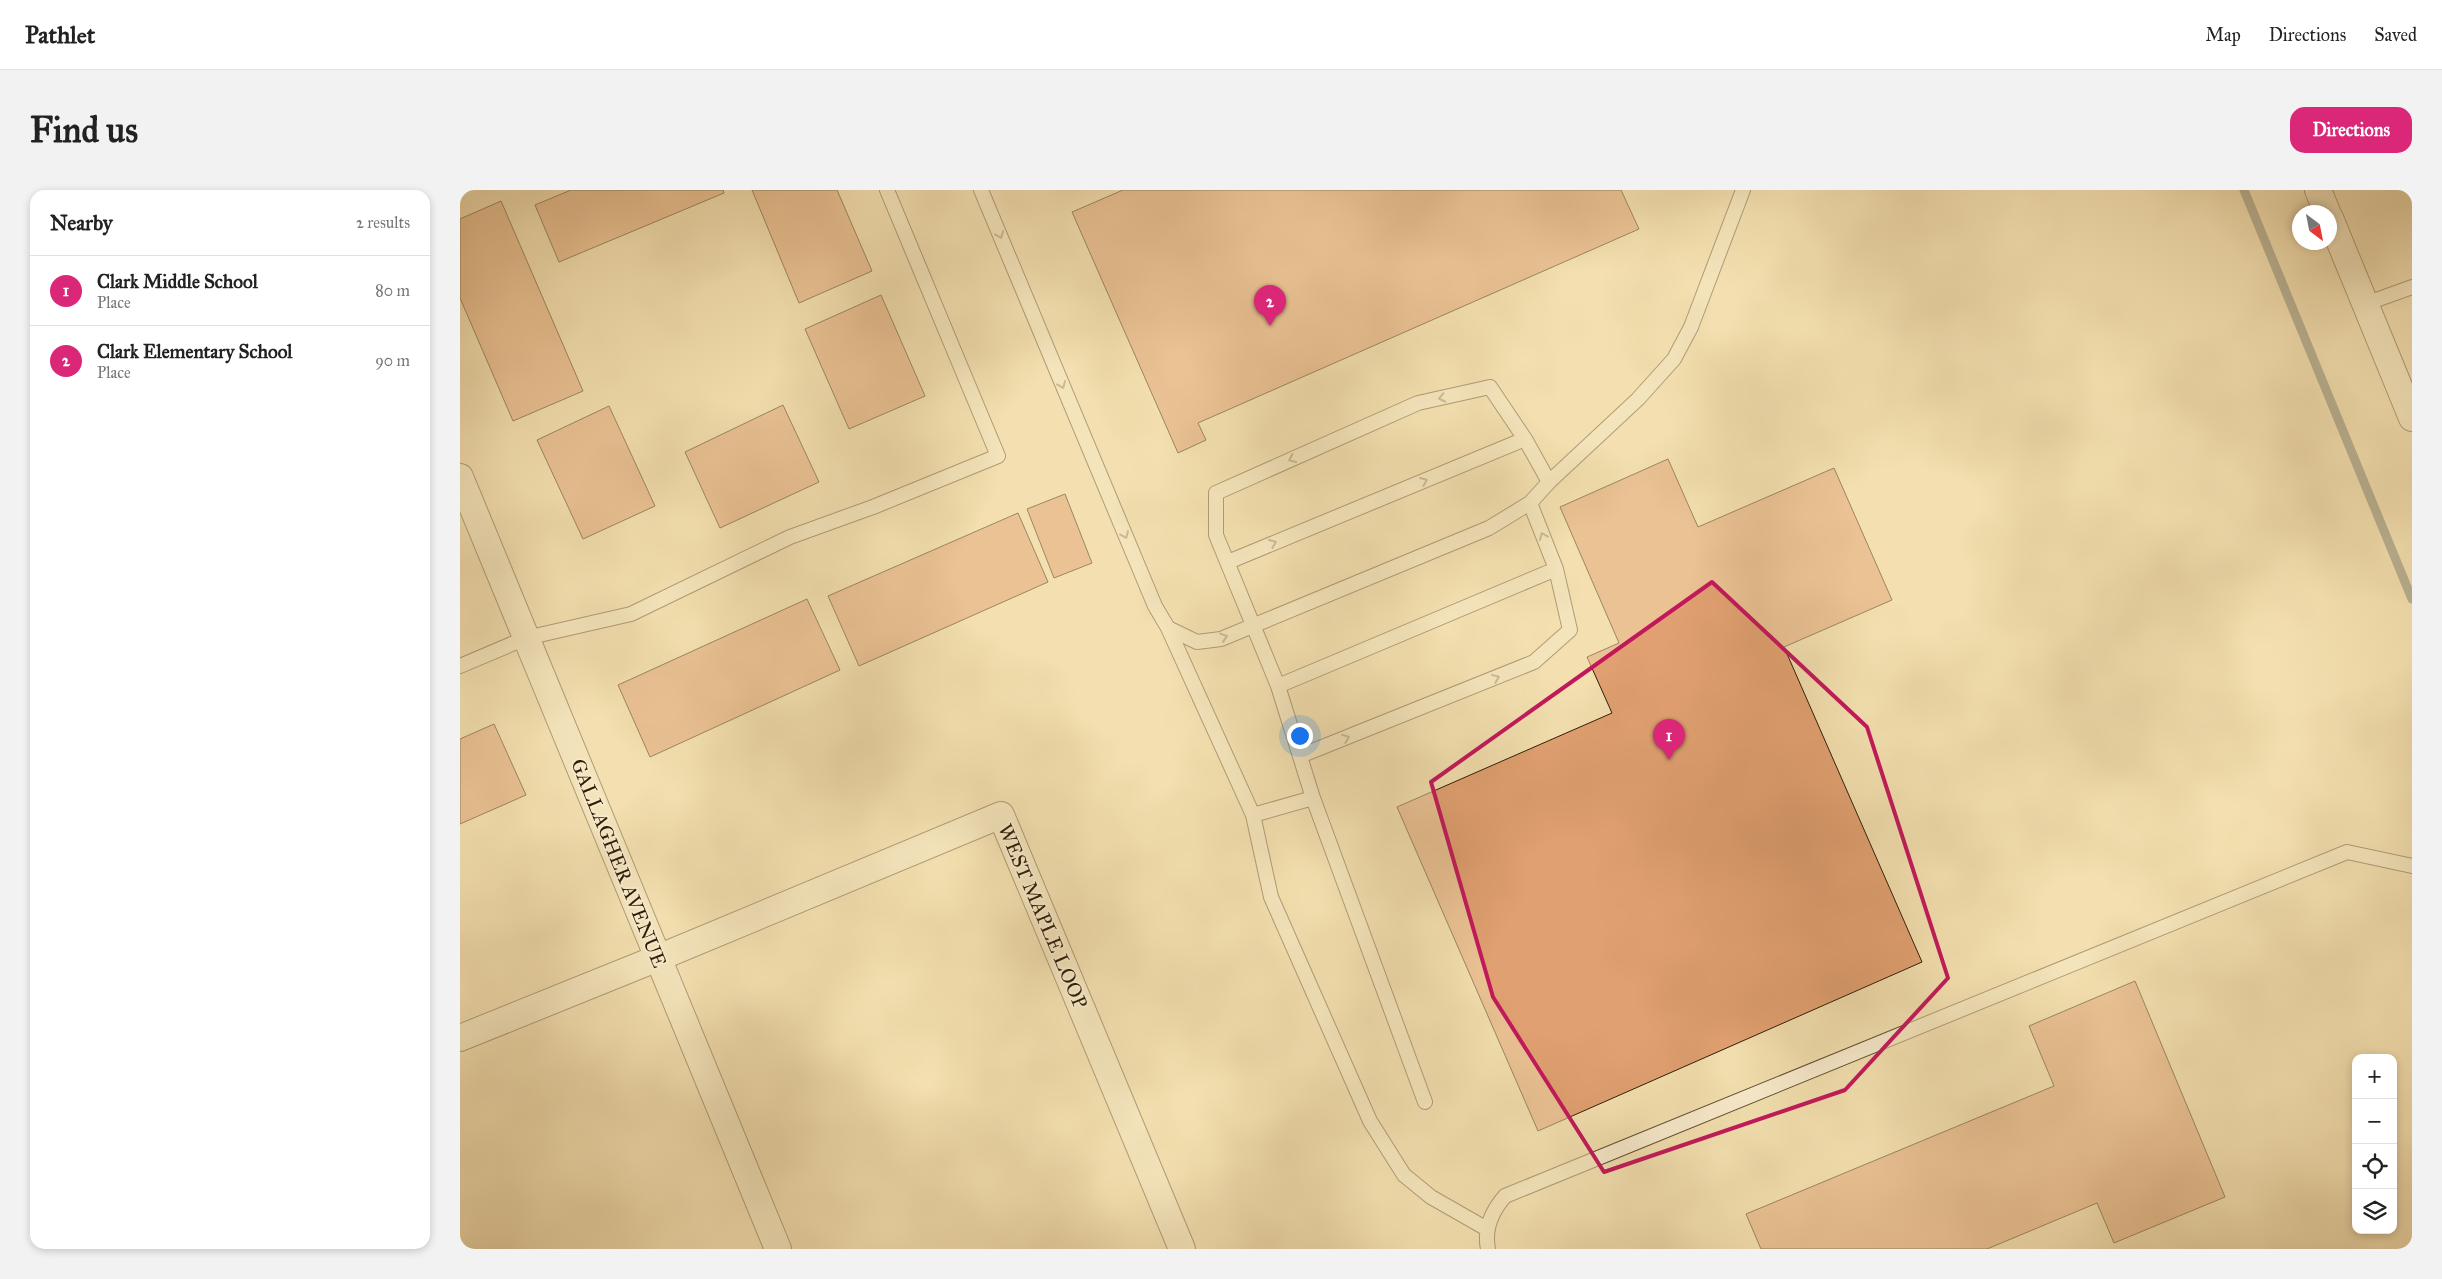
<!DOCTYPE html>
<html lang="en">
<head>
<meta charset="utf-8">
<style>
	body { margin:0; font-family:"IM FELL Great Primer",serif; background:#f2f2f2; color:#222 }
	.controls { position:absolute; right:15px; bottom:15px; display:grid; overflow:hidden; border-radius:10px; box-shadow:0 2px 8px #0003 }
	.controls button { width:45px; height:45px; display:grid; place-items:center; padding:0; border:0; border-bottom:1px solid #e0e0e0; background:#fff; color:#222; font:25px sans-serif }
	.compass { position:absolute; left:1832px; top:15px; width:45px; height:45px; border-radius:50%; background:#fff; box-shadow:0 2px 8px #0003; rotate:148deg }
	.you { position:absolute; left:839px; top:545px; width:18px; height:18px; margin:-12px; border:4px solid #fff; border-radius:50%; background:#1a73e8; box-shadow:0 0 0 8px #1a73e833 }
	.badge { display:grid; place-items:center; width:32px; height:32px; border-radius:50%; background:#db2777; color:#fff; font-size:16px; font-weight:700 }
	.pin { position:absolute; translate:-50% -41px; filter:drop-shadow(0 1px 2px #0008) }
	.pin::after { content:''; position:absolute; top:26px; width:18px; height:15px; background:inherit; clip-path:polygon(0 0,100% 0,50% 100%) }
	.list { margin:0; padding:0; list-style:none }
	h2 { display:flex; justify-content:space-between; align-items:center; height:65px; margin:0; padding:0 20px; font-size:21px }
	h2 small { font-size:16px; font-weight:400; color:#767676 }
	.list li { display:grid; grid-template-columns:32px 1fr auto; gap:15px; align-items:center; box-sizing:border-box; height:70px; padding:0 20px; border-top:1px solid #e0e0e0 }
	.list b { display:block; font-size:19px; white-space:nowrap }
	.list p { margin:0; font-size:16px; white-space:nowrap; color:#767676 }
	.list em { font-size:16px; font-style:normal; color:#767676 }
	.icon { flex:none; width:28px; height:28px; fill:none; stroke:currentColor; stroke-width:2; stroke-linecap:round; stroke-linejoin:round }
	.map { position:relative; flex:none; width:1952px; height:1059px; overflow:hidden; border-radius:15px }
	header { display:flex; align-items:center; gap:30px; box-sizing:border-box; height:70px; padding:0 25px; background:#fff; border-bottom:1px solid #e0e0e0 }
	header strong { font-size:24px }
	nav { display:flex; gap:28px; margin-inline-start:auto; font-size:18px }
	.intro { display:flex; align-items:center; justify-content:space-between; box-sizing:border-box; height:120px; padding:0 30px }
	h1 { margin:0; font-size:35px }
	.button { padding:12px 22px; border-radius:15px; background:#db2777; color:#fff; font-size:18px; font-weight:700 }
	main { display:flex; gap:30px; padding:0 30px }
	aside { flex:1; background:#fff; border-radius:15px; box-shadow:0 2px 8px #0003 }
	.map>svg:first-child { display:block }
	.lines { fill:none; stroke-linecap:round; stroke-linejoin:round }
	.stream { stroke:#737b6f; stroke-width:9 }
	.building { fill:#e1a071; stroke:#301c05 }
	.lane-casing { stroke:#614d30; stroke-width:16 }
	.street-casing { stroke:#614d30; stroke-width:28 }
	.lane { stroke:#f7eacb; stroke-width:14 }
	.street { stroke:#f7eacb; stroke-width:26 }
	.oneway { stroke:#9d8d72 }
	.marked { fill:none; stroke:#c2185b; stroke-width:4; stroke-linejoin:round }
	.labels { text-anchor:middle; stroke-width:4; stroke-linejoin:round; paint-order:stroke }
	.street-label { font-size:20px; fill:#301c05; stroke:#f7eacb }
</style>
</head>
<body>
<header>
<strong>Pathlet</strong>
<nav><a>Map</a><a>Directions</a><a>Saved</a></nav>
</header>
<div class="intro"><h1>Find us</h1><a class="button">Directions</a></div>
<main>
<aside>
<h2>Nearby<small>2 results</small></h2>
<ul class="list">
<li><span class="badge">1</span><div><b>Clark Middle School</b><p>Place</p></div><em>80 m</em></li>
<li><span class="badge">2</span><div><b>Clark Elementary School</b><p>Place</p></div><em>90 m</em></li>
</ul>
</aside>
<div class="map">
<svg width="1952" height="1059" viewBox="0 0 1952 1059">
	<rect width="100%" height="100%" fill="#f3dfaf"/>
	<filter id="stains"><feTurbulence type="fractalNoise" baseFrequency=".004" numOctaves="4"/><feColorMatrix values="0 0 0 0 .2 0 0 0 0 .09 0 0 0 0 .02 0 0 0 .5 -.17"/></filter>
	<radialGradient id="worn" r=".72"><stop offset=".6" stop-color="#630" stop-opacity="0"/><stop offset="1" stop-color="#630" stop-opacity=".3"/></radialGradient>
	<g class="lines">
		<!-- stream -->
		<path class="stream" d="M1784,0L1952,409"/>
	</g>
	<!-- building -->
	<path class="building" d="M111,0H263L264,3L99,72L75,15Z
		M292,0H377L412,81L339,113Z
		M663,0H1161L1179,39L738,233L746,250L718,263L612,22Z
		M41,11L123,201L53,231L0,108V29Z
		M421,105L465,206L389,239L345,139Z
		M323,215L359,292L260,338L225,262Z
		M149,216L195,316L123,349L77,250Z
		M1208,269L1238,337L1374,278L1432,410L1324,457L1462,772L1078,941L937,617L1152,523L1127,467L1159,453L1100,317Z
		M605,304L632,373L594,388L567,319Z
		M558,323L588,392L399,476L368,406Z
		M347,409L380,480L190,567L158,495Z
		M34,534L66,605L0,634V549Z
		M1675,791L1765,1007L1654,1053L1637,1013L1527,1059H1301L1286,1024L1594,896L1569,836Z"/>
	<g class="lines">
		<defs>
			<path id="lane" d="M521,0L695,416L708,438L737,452L761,449L1029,338L1070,313L1089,292L1178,209L1214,169L1231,137L1283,0
				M1905,114L1952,97
				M768,372L1065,249
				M708,438L793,625
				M0,476L66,448L171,424L330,347L413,317L538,266L427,0
				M818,496L1096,379
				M840,566L1074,472L1110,440L1096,379L1070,313
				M853,608L818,496L756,345V303L958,213L1030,197L1065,249L1089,292
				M965,912L853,608L793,625L811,707L910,931L944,985L971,1007L1027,1039
				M1028,1059C1024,1039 1032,1021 1045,1006L1887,662L1952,676"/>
			<path id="street" d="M1858,0L1867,22
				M1870,28L1952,228
				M0,287L318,1059
				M0,848L198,768L541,625L722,1059"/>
		</defs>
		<!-- lane casing -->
		<use href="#lane" class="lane-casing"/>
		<!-- street casing -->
		<use href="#street" class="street-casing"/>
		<!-- lane -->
		<use href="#lane" class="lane"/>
		<!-- street -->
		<use href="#street" class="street"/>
	</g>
	<!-- one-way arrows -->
	<defs><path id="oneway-chevron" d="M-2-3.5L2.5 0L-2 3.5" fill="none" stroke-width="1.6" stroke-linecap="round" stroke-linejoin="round" transform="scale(1.25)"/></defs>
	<g class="oneway">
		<use href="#oneway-chevron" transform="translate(540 45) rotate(67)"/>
		<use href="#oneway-chevron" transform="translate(602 195) rotate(67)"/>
		<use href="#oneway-chevron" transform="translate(982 208) rotate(168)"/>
		<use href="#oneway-chevron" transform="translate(832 269) rotate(156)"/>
		<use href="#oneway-chevron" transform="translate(964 291) rotate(-23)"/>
		<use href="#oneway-chevron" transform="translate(665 345) rotate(67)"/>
		<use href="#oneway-chevron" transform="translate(1083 346) rotate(-112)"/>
		<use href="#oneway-chevron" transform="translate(813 353) rotate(-23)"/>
		<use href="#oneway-chevron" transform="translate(764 447) rotate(-18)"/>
		<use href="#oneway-chevron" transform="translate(1036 488) rotate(-22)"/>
		<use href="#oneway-chevron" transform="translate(886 548) rotate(-22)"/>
	</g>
	<!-- marked area -->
	<path d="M0 0H1952V1059H0ZM1252,392L1407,537L1488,788L1385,900L1144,982L1033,807L971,592Z" fill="#f3dfaf" fill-opacity=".55" fill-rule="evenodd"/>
	<path class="marked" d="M1252,392L1407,537L1488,788L1385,900L1144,982L1033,807L971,592Z"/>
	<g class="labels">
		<!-- street labels -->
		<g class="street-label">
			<text transform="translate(159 673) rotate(68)" y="7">GALLAGHER AVENUE</text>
			<text transform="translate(583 726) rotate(67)" y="7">WEST MAPLE LOOP</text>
		</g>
	</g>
	<rect width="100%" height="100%" filter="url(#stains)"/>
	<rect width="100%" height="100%" fill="url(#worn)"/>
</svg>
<div class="controls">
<button>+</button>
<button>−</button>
<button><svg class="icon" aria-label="locate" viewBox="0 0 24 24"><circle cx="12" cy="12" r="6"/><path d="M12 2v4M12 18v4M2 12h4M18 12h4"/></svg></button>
<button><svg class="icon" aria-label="layers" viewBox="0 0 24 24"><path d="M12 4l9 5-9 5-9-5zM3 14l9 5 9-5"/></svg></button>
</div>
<svg class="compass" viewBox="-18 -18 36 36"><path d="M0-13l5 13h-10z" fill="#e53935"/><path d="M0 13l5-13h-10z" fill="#767676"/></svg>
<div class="you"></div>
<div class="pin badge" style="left:1209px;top:570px">1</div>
<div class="pin badge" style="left:810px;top:136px">2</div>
</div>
</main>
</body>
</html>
